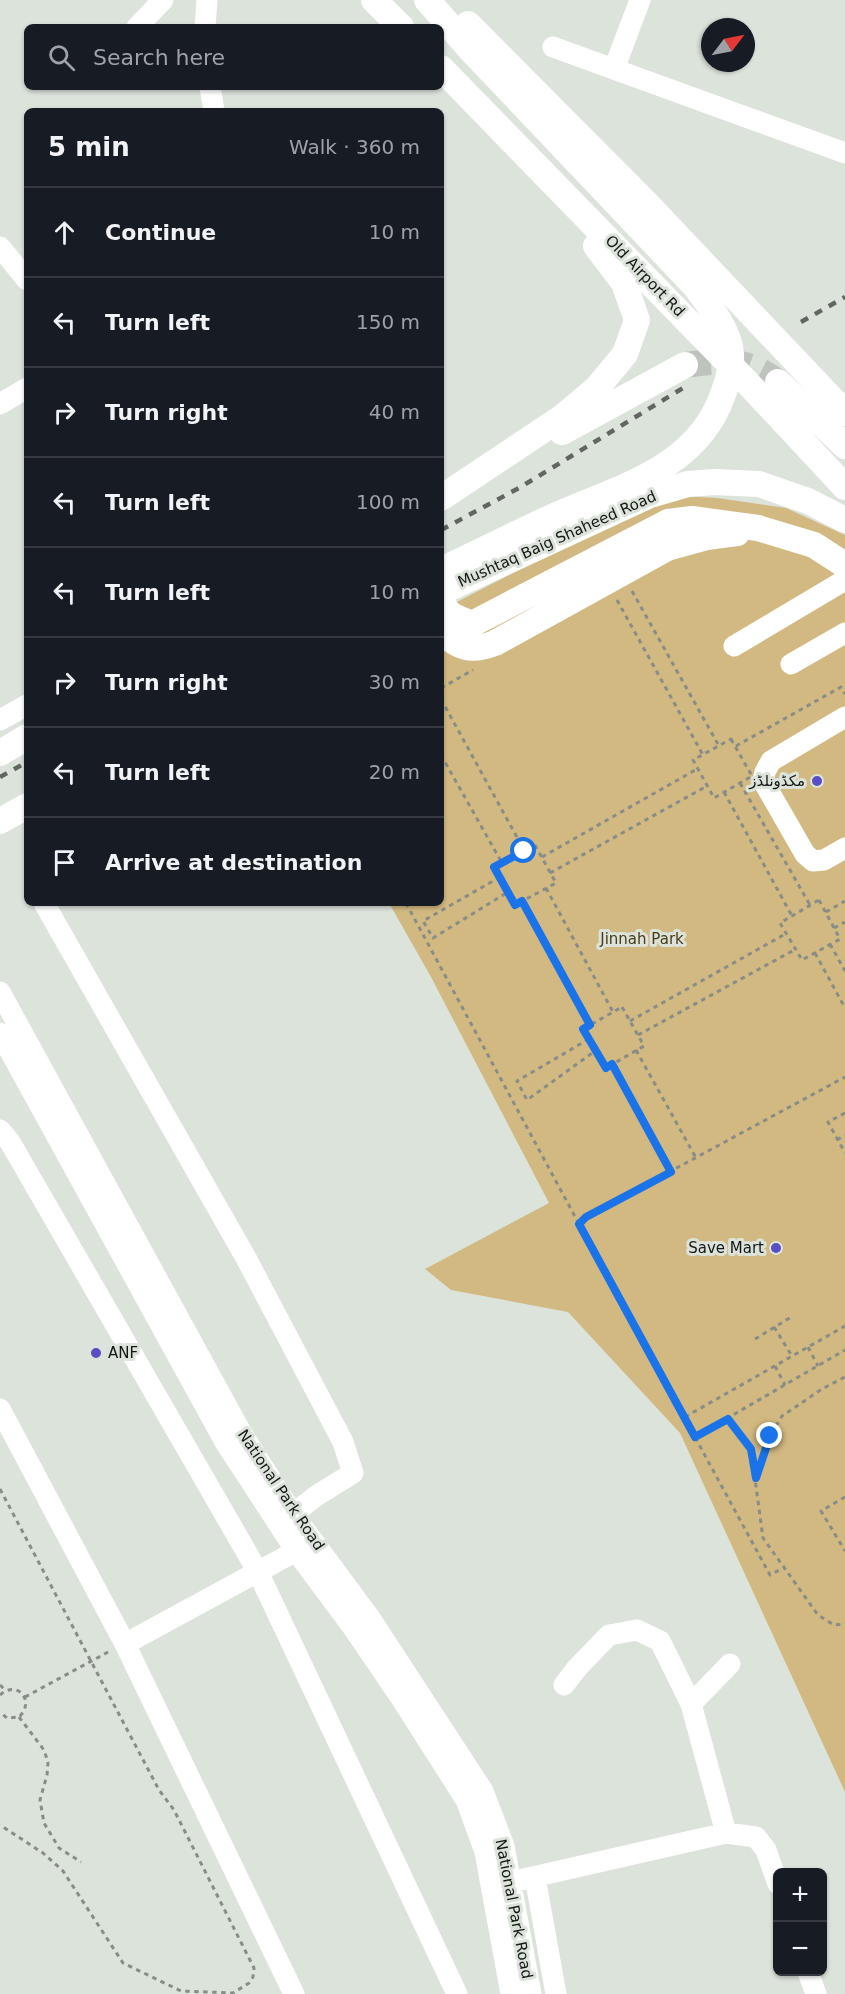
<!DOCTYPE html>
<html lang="en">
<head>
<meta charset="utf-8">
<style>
	body { margin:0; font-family:"DejaVu Sans",Cairo,sans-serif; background:#20242c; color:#f1f3f6 }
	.controls { position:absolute; right:18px; bottom:18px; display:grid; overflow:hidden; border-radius:9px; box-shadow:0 2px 4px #0004 }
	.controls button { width:54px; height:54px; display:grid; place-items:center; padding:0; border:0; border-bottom:2px solid #363941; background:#171b24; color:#f1f3f6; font:30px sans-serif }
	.compass { position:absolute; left:701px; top:18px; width:54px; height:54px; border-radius:50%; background:#171b24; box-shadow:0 2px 4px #0004; rotate:58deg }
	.stop { position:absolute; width:18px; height:18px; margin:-14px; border:4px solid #1a73e8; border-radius:50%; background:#fff }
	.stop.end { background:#1a73e8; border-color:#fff; box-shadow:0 2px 6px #0008 }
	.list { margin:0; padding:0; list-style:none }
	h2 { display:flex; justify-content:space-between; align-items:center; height:78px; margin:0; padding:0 24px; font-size:26px }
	h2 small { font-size:20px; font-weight:400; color:#9ea1a6 }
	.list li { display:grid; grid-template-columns:39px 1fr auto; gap:18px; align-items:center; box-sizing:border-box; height:90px; padding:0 24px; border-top:2px solid #363941 }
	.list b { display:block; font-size:22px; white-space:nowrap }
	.list em { font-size:20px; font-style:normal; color:#9ea1a6 }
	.icon { flex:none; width:33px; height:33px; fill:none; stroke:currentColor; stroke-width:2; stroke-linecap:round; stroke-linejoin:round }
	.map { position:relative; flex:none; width:845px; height:1994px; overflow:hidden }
	.search { position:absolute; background:#171b24; box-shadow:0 2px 4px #0004; left:24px; top:24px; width:420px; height:66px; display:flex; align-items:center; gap:15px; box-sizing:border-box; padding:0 21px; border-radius:9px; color:#9ea1a6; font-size:22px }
	.panel { position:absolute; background:#171b24; box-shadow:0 2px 4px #0004; left:24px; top:108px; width:420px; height:798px; border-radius:9px }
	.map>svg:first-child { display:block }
	.green { fill:#d2b981 }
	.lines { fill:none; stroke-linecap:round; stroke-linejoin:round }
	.major-tunnel { stroke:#bec4bd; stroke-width:26; stroke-dasharray:26 13; stroke-linecap:butt }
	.path { stroke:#888d87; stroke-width:3; stroke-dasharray:4.5 4.5; stroke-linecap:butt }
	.minor { stroke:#fff; stroke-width:21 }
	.major { stroke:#fff; stroke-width:26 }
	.rail { stroke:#626661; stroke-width:4.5; stroke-dasharray:8 8; stroke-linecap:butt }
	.route { stroke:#1a73e8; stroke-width:8 }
	.poi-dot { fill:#5a4ec6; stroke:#dce3db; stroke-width:2 }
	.labels { text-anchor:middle; stroke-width:6; stroke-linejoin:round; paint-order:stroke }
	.street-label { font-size:15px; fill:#151714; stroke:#dce3db }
	.poi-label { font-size:15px; fill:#151714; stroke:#dce3db; text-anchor:end }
	.park-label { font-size:15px; fill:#4a3a15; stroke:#dce3db }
</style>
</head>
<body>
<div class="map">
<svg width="845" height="1994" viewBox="0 0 845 1994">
	<rect width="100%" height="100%" fill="#dce3db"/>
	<!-- green -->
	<path class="green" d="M682,496L717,498L786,508L845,535V1792L680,1433L568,1312L451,1290L425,1269L549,1203L431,977L389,903H441V625L455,603L638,508Z"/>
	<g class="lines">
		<!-- major-tunnel -->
		<path class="major-tunnel" d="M685,365C724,359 746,359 778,382"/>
		<!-- path -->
		<path class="path" d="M632,591L719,746
			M617,600L703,755
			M441,688L473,670
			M441,699L524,850
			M731,739L752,776L714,798L693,760Z
			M736,746L841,687L845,694
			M441,755L502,863
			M740,783L810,905
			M724,792L792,916
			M535,845L556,883L515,905L494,867Z
			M542,857L697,769
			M550,873L707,786
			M500,877L423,921L433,938L508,892
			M546,888L613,1012
			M819,900L840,939L802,960L780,923Z
			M522,901L590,1025
			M406,903L579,1224L586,1217L845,1077
			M826,912L845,901
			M834,928L845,922
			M830,944L845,971
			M815,953L845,1008
			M622,1007L644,1046L606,1068L583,1029Z
			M630,1021L787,933
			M638,1035L796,949
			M589,1039L517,1081L527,1100L595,1051
			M636,1050L696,1158
			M612,1064L671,1172
			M845,1113L828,1122L845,1153
			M837,1140L845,1135
			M579,1224L770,1575L783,1568
			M774,1327L792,1356
			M755,1339L793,1316
			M808,1347L818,1366
			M775,1366L785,1385
			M685,1417L845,1326
			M728,1419L751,1449L763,1538L818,1615L834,1625L845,1624
			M695,1437L845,1350
			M756,1476L770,1436L782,1416L822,1389L845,1377
			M0,1489L159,1790L174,1810L254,1968L253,1977L249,1983L233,1993L181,1991L123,1963L63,1871L43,1853L0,1825
			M845,1497L821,1511L845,1551
			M0,1685L5,1690
			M0,1695C17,1679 36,1701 19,1717L7,1718L0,1712
			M25,1697L110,1651
			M19,1717L44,1750L48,1762L47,1775L40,1800L44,1823L59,1848L81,1862"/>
		<!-- minor -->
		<path class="minor" d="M137,27L163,0
			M205,27L207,0
			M553,47L845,153
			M614,69L640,0
			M210,87L214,111
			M0,247L27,280
			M0,404L27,388
			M734,646L845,580
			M791,664L845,633
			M845,717L771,761L765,772L763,781L805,854L813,861L824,860L845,848
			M0,720L27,705
			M44,903L246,1258L343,1442L353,1473L316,1496L293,1514
			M0,992L241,1432L293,1514L370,1618L483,1791L504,1846L531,1994
			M0,1033L225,1442L296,1551L354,1629L401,1698L466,1800L485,1852L511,1994
			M0,1130L10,1142L258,1572L457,1994
			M0,1409L125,1644L294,1994
			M125,1644L296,1551
			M564,1685L577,1668L609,1635L637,1630L660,1641L691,1704
			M726,1833L691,1704L730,1664
			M535,1877L556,1994
			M511,1882L726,1833L756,1837L766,1850L778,1884
			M808,1972L816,1994"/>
		<!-- major -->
		<path class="major" d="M374,0L401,27
			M427,0L469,48L695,286C708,304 730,331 731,354C732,367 728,381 723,394C697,470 618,487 552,517C515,534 478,553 441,570
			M468,24L647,204L845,413
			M441,68L743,378L845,487
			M778,382L845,446
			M562,432L685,365
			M441,498L564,416L597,388L625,354L637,320L624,283L596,246
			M444,590C439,614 454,616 472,624L668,522L692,519L758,528L814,545L845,565
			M441,592L650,495L688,484L714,482L759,484L808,501L845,520
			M441,631C459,649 472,652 495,643L667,548L707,537L737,533
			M0,753L27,737
			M0,821L27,806"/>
		<!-- rail -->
		<path class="rail" d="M801,322L845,297
			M441,530L519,488L683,388
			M0,777L27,762"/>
	</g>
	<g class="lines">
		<!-- route -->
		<path class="route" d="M524,851L494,867L515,905L522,901L590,1025L583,1029L606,1068L612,1064L671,1172L586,1217L579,1224L695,1437L728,1419L751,1449L756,1478L770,1436"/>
	</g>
	<!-- markers -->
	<g class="poi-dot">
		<circle cx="817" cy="781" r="6"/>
		<circle cx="776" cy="1248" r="6"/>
		<circle cx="96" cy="1353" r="6"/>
	</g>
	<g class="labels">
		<!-- street labels -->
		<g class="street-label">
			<text transform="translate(645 276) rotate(46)" y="5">Old Airport Rd</text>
			<text transform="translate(557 539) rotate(-24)" y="5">Mushtaq Baig Shaheed Road</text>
			<text transform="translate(281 1490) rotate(56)" y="5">National Park Road</text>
			<text transform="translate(514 1909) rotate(79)" y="5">National Park Road</text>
		</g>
		<!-- poi labels -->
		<g class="poi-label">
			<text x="805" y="786">مکڈونلڈز</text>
			<text x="764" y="1253">Save Mart</text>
			<text x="108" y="1358" text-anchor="start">ANF</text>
		</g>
		<!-- park labels -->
		<g class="park-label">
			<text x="642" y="944">Jinnah Park</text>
		</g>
	</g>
</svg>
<div class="controls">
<button>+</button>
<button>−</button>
</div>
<svg class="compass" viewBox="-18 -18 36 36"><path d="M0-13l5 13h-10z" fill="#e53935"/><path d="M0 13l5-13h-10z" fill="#9ea1a6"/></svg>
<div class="stop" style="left:524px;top:851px"></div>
<div class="stop end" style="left:770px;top:1436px"></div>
<div class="search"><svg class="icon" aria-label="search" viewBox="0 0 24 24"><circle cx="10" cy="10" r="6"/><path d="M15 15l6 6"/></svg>Search here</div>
<section class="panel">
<h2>5 min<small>Walk · 360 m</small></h2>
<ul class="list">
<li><svg class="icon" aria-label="ahead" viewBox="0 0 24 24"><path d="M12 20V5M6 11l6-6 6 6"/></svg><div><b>Continue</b></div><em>10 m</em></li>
<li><svg class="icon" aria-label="left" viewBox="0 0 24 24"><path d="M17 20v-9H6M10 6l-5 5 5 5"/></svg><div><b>Turn left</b></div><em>150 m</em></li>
<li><svg class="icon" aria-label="right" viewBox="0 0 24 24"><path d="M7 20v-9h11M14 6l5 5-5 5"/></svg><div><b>Turn right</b></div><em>40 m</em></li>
<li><svg class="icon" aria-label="left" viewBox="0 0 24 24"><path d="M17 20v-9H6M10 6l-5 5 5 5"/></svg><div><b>Turn left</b></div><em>100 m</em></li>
<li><svg class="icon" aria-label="left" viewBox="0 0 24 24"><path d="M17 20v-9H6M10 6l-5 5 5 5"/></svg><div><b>Turn left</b></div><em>10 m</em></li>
<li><svg class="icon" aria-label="right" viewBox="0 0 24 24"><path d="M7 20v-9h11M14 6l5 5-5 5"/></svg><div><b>Turn right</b></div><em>30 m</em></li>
<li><svg class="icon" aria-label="left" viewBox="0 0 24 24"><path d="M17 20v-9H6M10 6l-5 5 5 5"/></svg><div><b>Turn left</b></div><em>20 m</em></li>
<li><svg class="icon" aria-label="arrive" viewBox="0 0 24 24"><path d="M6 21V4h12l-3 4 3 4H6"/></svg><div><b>Arrive at destination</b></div></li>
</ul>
</section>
</div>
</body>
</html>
